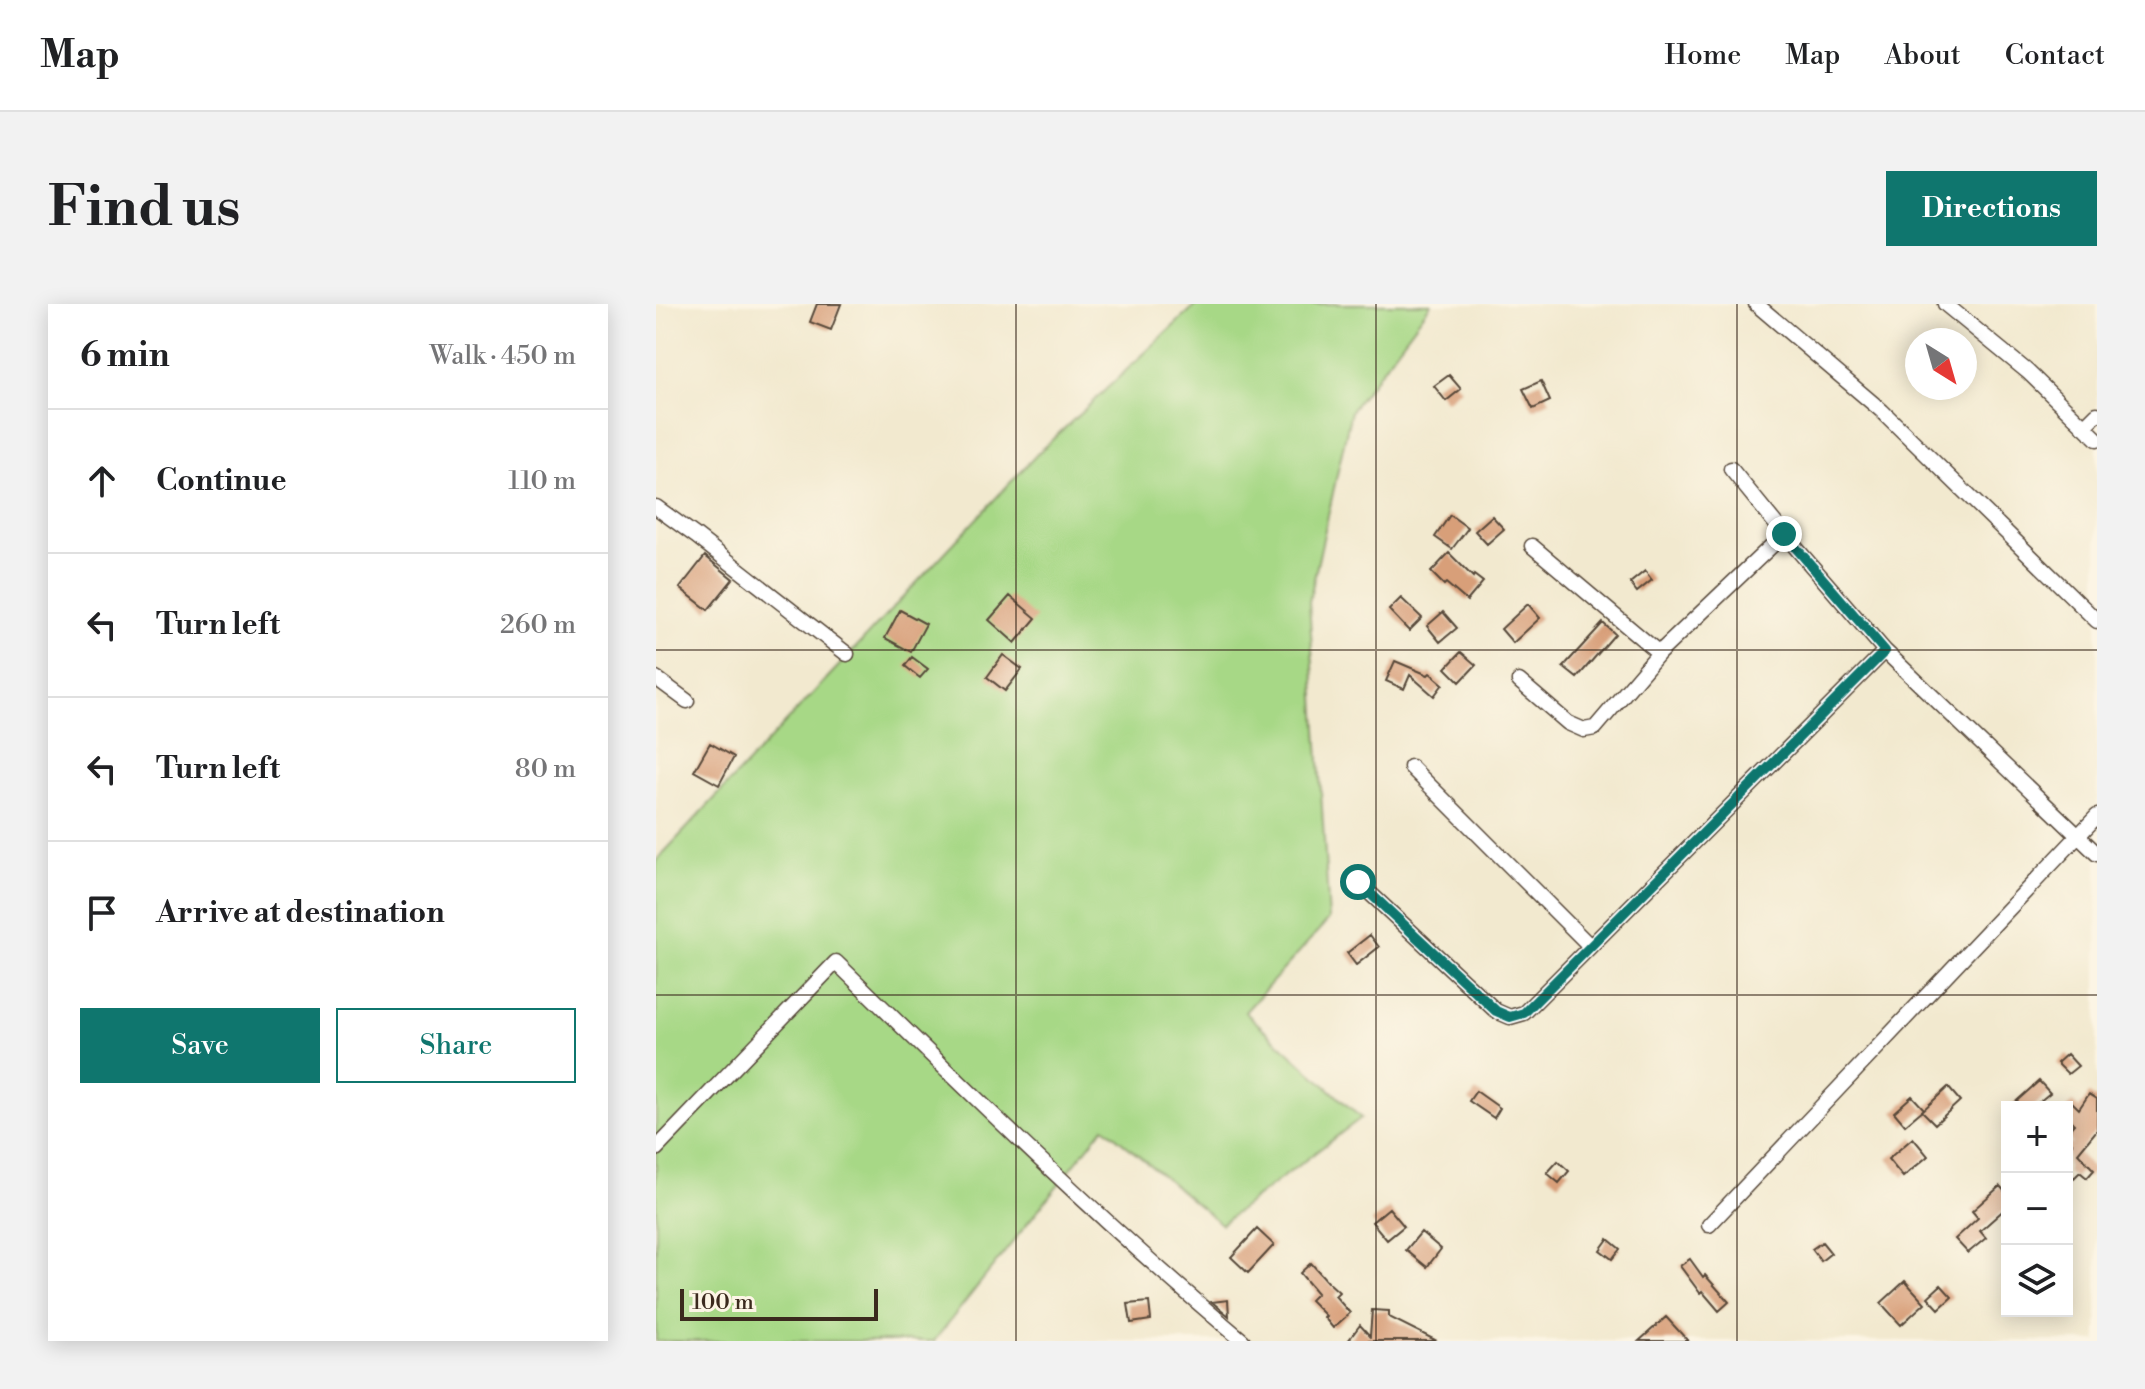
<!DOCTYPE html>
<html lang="en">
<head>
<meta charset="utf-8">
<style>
	body { margin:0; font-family:"Libre Bodoni",serif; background:#f2f2f2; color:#202124 }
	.controls { position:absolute; right:24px; bottom:24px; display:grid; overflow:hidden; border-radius:0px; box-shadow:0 4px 20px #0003 }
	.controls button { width:72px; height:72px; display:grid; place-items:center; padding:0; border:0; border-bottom:2px solid #e0e0e0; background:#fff; color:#202124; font:40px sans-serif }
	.compass { position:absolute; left:1249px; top:24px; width:72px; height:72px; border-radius:50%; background:#fff; box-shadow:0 4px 20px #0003; rotate:143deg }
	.scale { position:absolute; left:24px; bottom:20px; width:198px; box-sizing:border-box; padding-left:8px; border:4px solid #3b2a1e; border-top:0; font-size:22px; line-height:28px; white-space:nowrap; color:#3b2a1e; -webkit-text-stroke:6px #fcf5e5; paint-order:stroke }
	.stop { position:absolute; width:24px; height:24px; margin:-18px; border:6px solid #0f766e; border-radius:50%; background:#fff }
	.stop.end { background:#0f766e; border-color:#fff; box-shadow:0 2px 8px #0008 }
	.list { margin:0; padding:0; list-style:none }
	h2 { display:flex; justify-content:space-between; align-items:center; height:104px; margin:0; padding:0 32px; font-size:34px }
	h2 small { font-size:26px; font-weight:400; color:#757577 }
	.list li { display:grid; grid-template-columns:52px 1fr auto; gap:24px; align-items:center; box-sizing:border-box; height:144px; padding:0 32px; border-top:2px solid #e0e0e0 }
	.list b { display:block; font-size:30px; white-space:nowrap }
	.list em { font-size:26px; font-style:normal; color:#757577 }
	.actions { display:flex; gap:16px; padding:24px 32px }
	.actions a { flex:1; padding:18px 0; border:2px solid #0f766e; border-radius:0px; text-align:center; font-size:28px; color:#0f766e }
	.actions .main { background:#0f766e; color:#fff }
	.icon { flex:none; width:44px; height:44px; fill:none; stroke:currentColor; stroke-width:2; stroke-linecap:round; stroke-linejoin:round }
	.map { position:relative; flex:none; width:1441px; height:1037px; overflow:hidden; border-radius:0px }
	header { display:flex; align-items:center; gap:48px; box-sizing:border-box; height:112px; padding:0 40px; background:#fff; border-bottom:2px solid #e0e0e0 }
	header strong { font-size:38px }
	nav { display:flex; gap:44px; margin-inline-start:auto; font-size:28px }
	.intro { display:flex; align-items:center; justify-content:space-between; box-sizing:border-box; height:192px; padding:0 48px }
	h1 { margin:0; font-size:56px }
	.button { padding:20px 36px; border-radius:0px; background:#0f766e; color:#fff; font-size:28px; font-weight:700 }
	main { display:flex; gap:48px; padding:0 48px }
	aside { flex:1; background:#fff; border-radius:0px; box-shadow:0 4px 20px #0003 }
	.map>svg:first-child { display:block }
	.green { fill:#a7d886; stroke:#718152; stroke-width:2 }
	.building { fill:#d89f79 }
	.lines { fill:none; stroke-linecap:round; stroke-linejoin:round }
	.minor-casing { stroke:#564739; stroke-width:17 }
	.minor { stroke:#fff; stroke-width:14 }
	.route { stroke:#0f766e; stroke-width:10 }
	.grid { fill:none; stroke:#3b2a1e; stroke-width:2; stroke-opacity:0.55 }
</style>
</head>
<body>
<header>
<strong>Map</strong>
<nav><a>Home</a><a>Map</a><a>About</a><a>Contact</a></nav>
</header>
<div class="intro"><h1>Find us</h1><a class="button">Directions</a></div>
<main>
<aside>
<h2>6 min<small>Walk · 450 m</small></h2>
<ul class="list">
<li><svg class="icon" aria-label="ahead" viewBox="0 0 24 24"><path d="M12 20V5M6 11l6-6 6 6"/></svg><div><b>Continue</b></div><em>110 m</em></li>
<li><svg class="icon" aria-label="left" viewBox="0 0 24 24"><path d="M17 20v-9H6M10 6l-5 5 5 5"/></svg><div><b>Turn left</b></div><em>260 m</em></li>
<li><svg class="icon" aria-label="left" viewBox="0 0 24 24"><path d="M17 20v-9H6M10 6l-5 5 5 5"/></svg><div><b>Turn left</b></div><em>80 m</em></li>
<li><svg class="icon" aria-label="arrive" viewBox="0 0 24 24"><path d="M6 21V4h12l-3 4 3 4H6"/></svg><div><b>Arrive at destination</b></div></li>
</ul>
<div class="actions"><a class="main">Save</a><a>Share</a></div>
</aside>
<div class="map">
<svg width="1441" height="1037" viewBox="0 0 1441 1037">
	<rect width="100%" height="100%" fill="#fcf5e5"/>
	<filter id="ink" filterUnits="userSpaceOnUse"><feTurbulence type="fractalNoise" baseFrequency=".0125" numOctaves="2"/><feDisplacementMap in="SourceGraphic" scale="16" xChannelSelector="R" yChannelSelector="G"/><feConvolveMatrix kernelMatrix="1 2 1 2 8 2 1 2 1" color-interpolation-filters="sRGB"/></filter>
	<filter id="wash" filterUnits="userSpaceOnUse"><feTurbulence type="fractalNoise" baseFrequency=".006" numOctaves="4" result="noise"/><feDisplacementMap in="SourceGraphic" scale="32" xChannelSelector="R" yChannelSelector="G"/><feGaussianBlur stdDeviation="1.8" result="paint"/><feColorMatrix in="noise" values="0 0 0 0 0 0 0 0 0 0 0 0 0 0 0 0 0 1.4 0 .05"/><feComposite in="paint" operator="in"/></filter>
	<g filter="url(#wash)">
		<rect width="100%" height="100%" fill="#f2e9cf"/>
		<!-- green -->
		<path class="green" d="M541,0H775L695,107L653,298L673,615L589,708L705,814L565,920L448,823L278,1037H0V557L383,148Z"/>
		<g id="blocks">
			<!-- building -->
			<path class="building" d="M161,0H185L175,26L154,18Z
				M793,71L805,85L790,97L778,82Z
				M885,77L894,97L877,105L867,85Z
				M794,211L812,224L796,245L779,233Z
				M836,212L848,225L831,240L819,227Z
				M793,249L817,273L818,271L827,278L811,297L790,279L788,281L775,268Z
				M49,252L77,275L52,306L24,284Z
				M989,267L996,276L981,288L974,279Z
				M354,292L380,314L359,339L333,316Z
				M745,294L766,314L753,327L733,306Z
				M872,300L884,314L857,339L845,325Z
				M244,306L270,320L255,348L229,334Z
				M787,308L801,324L784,338L771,322Z
				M947,319L959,330L921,374L907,363Z
				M805,348L820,361L804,378L790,364Z
				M347,351L366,365L349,387L331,373Z
				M256,353L272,365L264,374L249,362Z
				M739,357L772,371L774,369L787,380L778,392L754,371L748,385L730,377Z
				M54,439L78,453L63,481L38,467Z
				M714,631L723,643L700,661L691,649Z
				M1411,750L1422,762L1412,770L1401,759Z
				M1383,777L1394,789L1377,803H1354Z
				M1292,783L1304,797L1279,820L1266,807Z
				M820,787L844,804L838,814L813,797Z
				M1433,790L1441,795V826L1422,849L1438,866L1431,874L1424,868L1418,874L1411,867V838L1414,841L1416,839L1411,834V828L1418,820L1411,813V804L1416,798L1423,805Z
				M1256,792L1268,805L1249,821L1238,808Z
				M1257,834L1272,852L1247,873L1232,855Z
				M902,857L913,867L903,879L891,869Z
				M1344,882L1351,890V903L1324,927L1330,934L1312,949L1299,935L1322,914L1316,907Z
				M733,904L748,922L731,936L716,918Z
				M601,925L618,941L592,969L575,953Z
				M765,928L785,945L771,963L750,946Z
				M952,935L964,945L956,955L944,946Z
				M1166,938L1175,949L1165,957L1156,945Z
				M1034,955L1047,973L1049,971L1073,998L1063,1007L1046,987L1044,989L1024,962Z
				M655,959L672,978L683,988L679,992L694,1009L677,1024L668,1013L670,1012L654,996L661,989L644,969Z
				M1249,977L1269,999L1245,1021L1225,999Z
				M1285,981L1296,993L1283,1005L1272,993Z
				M572,996L573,1012L556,998Z
				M493,998L495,1016L475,1019L472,1000Z
				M716,1006L733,1007V1013L781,1037H692L704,1021L714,1032Z
				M1010,1013L1032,1037H983Z"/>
		</g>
	</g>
	<g filter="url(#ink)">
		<use href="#blocks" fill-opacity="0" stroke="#564739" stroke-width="2"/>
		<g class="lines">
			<defs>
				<path id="minor" d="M1100,0L1226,107L1441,317
					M1289,0L1372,68L1441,135
					M1428,123L1441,110
					M1075,165L1128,230L1229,347L1441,550
					M0,203L40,232L191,350
					M876,242L1003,349
					M0,374L31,397
					M863,377L912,419L928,426L939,424L1003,349L1128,230
					M755,463L934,642
					M702,578L840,707L854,713L868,709L1229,347
					M0,845L180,658C313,788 445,918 587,1037
					M1053,921L1441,512"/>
			</defs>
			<!-- minor casing -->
			<use href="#minor" class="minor-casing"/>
			<!-- minor -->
			<use href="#minor" class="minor"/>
		</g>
	</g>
	<g class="lines" filter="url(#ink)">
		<!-- route -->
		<path class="route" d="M702,578L840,707L854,713L868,709L1229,347L1128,230"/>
	</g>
	<!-- grid -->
	<path class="grid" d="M360,0V1037M720,0V1037M1081,0V1037M0,346H1441M0,691H1441"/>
</svg>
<div class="controls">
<button>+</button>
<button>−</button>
<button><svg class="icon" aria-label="layers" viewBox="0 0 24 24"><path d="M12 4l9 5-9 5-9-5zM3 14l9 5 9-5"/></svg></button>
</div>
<svg class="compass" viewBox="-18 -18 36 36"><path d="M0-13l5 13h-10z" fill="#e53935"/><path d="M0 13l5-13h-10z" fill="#757577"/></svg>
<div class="scale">100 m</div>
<div class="stop" style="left:702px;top:578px"></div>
<div class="stop end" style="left:1128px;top:230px"></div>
</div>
</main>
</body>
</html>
